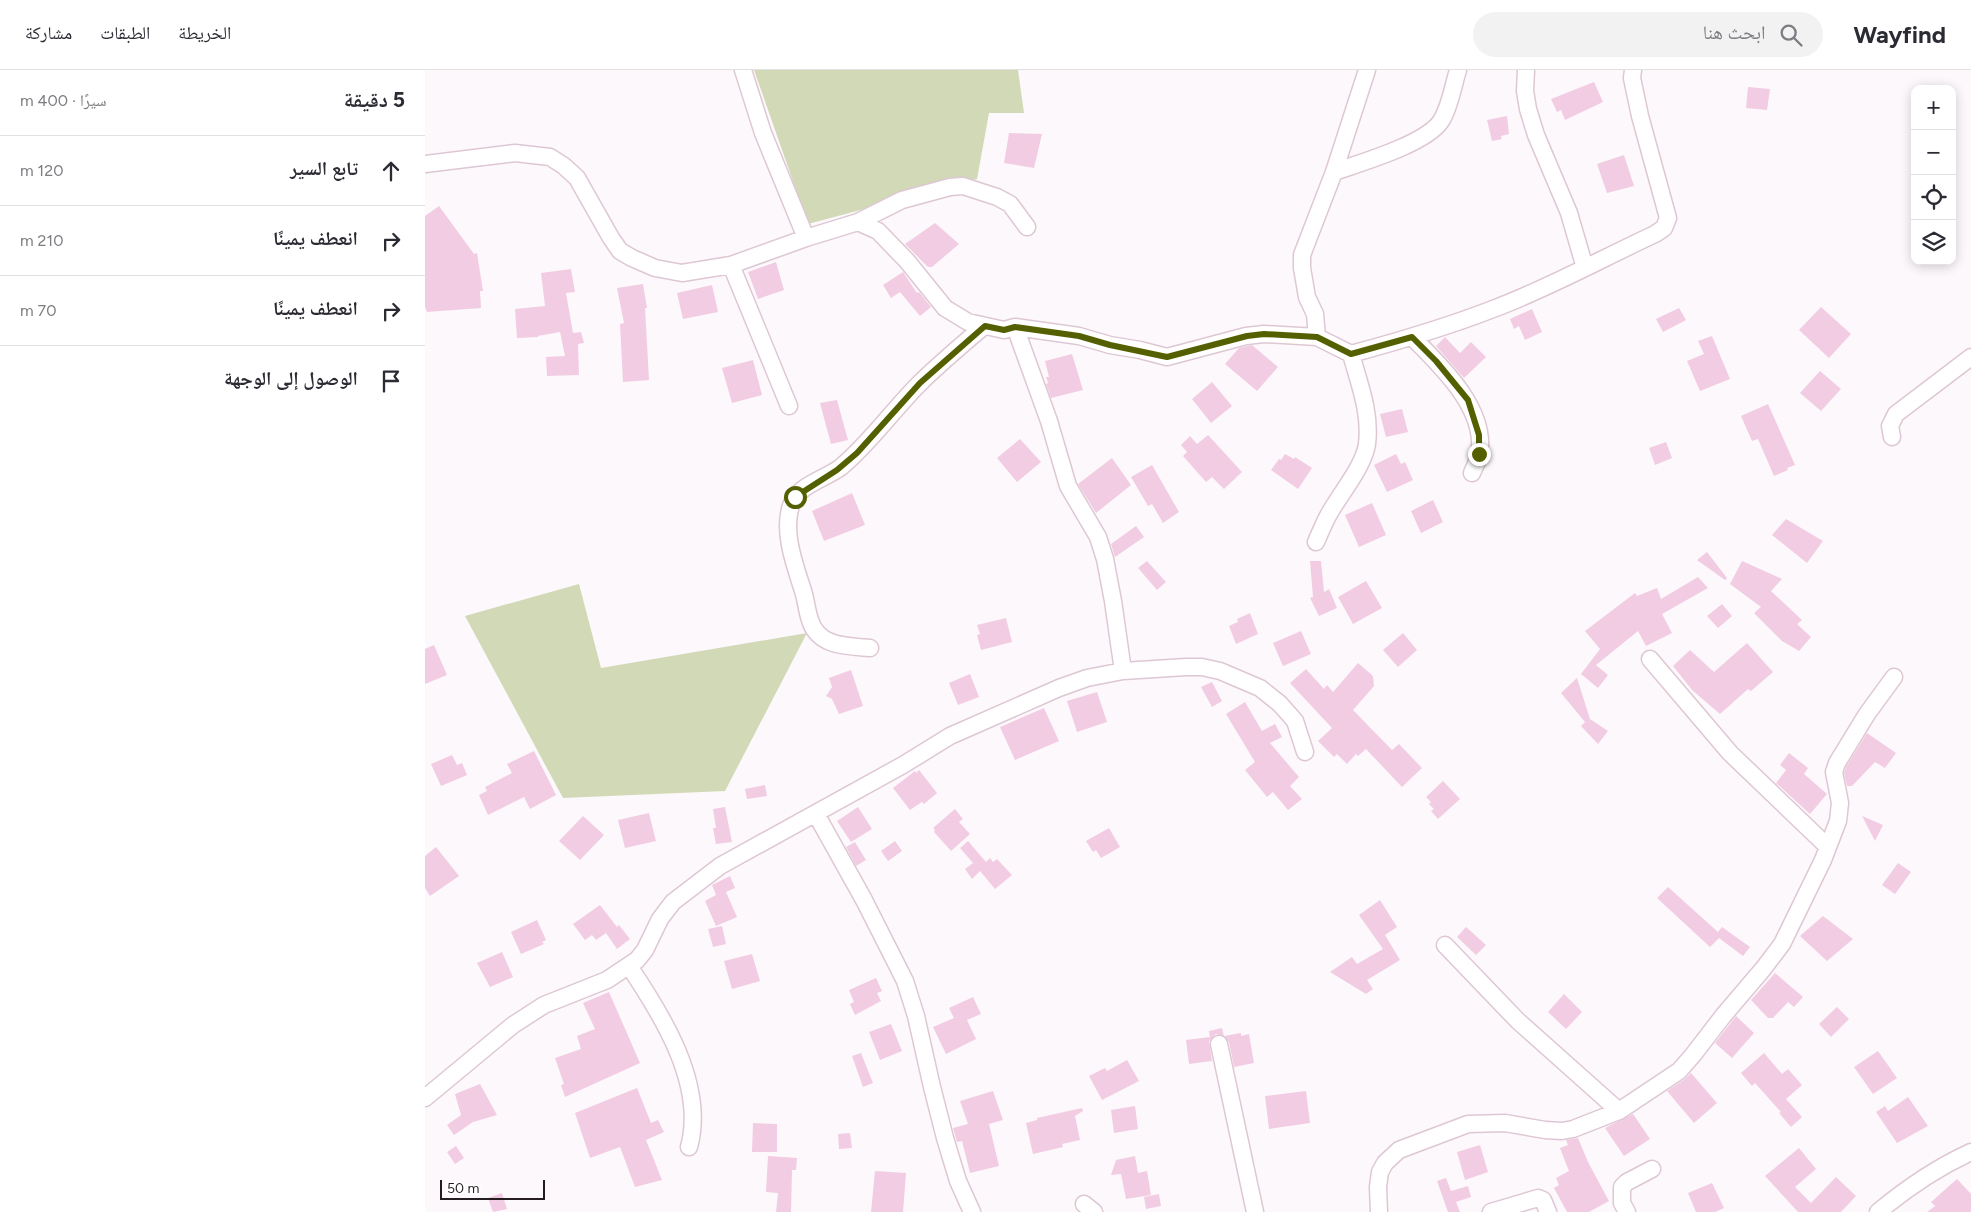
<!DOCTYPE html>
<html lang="ar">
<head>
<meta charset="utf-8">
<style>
	body { margin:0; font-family:Figtree,"Noto Naskh Arabic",sans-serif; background:#f2f2f3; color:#2b2b33; direction:rtl }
	.controls { position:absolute; right:15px; top:15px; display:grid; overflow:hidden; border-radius:10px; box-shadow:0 2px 12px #0003 }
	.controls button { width:45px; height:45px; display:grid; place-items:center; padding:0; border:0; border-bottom:1px solid #e1e1e2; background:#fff; color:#2b2b33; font:25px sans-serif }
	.scale { position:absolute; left:15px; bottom:12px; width:105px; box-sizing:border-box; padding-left:5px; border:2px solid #241c21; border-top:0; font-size:14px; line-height:18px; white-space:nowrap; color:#241c21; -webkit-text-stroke:4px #fff; paint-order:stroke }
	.stop { position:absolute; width:15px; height:15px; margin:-11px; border:4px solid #546000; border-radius:50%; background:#fff }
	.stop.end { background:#546000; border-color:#fff; box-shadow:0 1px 5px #0008 }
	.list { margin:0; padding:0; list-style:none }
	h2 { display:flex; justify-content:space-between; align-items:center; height:65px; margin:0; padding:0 20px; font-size:21px }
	h2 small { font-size:16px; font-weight:400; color:#7c7c81 }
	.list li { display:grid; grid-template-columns:32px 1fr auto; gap:15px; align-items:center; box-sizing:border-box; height:70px; padding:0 20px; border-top:1px solid #e1e1e2 }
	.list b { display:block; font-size:19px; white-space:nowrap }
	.list em { font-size:16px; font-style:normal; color:#7c7c81 }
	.icon { flex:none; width:28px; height:28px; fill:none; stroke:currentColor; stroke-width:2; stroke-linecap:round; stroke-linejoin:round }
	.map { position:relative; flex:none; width:1546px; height:1142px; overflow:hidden; direction:ltr }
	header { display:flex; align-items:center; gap:30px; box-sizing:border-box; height:70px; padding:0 25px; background:#fff; border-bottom:1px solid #e1e1e2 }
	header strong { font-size:24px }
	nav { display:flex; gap:28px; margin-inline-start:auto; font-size:18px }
	.search { width:350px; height:45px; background:#f2f2f3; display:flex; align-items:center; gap:12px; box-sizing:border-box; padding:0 18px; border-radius:28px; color:#7c7c81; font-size:19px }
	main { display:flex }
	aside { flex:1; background:#fff }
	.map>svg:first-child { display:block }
	.green { fill:#d2d9b7 }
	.building { fill:#f2cce3 }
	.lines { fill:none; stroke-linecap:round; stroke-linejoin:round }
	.minor-casing { stroke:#dec7d4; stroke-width:19 }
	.minor { stroke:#fff; stroke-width:16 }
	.route { stroke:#546000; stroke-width:6 }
</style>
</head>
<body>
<header>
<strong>Wayfind</strong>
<div class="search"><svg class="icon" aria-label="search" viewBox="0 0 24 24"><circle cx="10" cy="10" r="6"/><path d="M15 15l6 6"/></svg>ابحث هنا</div>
<nav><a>الخريطة</a><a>الطبقات</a><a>مشاركة</a></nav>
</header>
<main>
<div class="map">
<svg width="1546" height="1142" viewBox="0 0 1546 1142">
	<rect width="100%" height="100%" fill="#fdf8fb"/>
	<!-- green -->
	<path class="green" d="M329,0H593L599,43H564L552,109L383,154Z
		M154,514L176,598L382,563L300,721L138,728L40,546Z"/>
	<!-- building -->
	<path class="building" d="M1169,12L1178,32L1140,50L1136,40L1132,42L1126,29Z
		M1323,17L1345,19L1342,40L1321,38Z
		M1082,46L1084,64L1076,66L1077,69L1067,71L1062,50Z
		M584,63L617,64L609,98L579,93Z
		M1199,85L1209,116L1182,123L1172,94Z
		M14,136L49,184L52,183L58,221H55L56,238L2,242L0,237V146Z
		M510,153L534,174L507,197H503L480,174Z
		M351,192L359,220L333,229L323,202Z
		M146,199L150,222L141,223L148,263L156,262L159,273L153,274L154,305L122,306L121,287L140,286L135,262L113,266V267L92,268L90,239L120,236L116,203Z
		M478,202L492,223L494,222L506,237L495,246L475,222L466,228L458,215Z
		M218,214L222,238H220L224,310L198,312L195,254L199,253L192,218Z
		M287,215L293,242L258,249L252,223Z
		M1396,237L1426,264L1404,288L1374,260Z
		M1254,238L1261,250L1238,262L1231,249Z
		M1107,239L1117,262L1100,270L1094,256L1089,259L1085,249Z
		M1287,266L1305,309L1275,321L1262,291L1279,284L1273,271Z
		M1020,267L1035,283L1046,272L1061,287L1039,308L1011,276Z
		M827,275L853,297L832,321L800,294L814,278Z
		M647,284L658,320L626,328L621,314L623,313L621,307H624L620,291Z
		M328,290L337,325L307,333L297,298Z
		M1395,301L1416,319L1396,341L1375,323Z
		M787,312L807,336L786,353L767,329Z
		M412,330L423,370L406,374L395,333Z
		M1343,334L1370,395L1362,398L1363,400L1349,406L1333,369L1327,371L1316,346Z
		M977,339L983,362L961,367L955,344Z
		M783,365L817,402L799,419L787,407L781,412L758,386L762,382L756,375L765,366L772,374Z
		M595,369L616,392L592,412L572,388Z
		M1241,372L1247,388L1230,395L1224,378Z
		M860,384L869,389L870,387L887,398L873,419L846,400L854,389L856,390Z
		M971,384L976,394L980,392L988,410L962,422L949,395Z
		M687,388L706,415L671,443L653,414Z
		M727,395L754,442L738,453L727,434L723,436L706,407Z
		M427,423L440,455L399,471L387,441Z
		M1008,430L1018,452L996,463L986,441Z
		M947,433L961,465L934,477L920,445Z
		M1361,449L1398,471L1382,493L1347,465Z
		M711,456L719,467L690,487L686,474Z
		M1282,482L1302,508L1300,510L1272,490Z
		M722,491L741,512L732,520L713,498Z
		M885,491H896L899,522L904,519L912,538L894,546L885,528L888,527Z
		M1317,491L1357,509L1346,521L1377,550L1372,554L1386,567L1374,581L1357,571L1329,543L1336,537L1305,514Z
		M1273,507L1283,518L1237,544L1247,563L1221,576L1213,561L1171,595L1183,605L1173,618L1156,604L1175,579L1160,561L1210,523L1212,526L1232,518L1236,529Z
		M941,511L957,538L928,554L913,527Z
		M1297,534L1307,546L1293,558L1282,546Z
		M825,543L833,564L811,574L804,556L813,552L812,549Z
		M581,548L587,572L556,580L552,565L555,564L552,555Z
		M876,561L886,584L858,596L848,573Z
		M978,563L992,580L973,597L958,580Z
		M1322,573L1348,602L1326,621L1323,619L1295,644L1267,620L1248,596L1265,580L1289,602Z
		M9,575L22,605L0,614V579Z
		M933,593L948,606L949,616L928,640L967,680L974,674L997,698L977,717L941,679L933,686L931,684L922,694L912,684L909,687L893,671L907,658L865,613L881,599L899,619L902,615L908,622Z
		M426,600L438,636L414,644L407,629L401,626L407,617L404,608Z
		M545,604L554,627L533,635L524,613Z
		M1152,608L1165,649L1183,661L1173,674L1156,656L1160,652L1136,623Z
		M787,612L797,631L787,637L776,617Z
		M672,622L682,652L652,662L642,631Z
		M820,632L837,661L850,654L857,667L845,673L874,707L865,716L877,729L863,740L848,722L842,727L820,700L830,692L801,644Z
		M619,638L634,671L590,690L575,657Z
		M1442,663L1471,683L1460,698L1450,692L1427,716H1422L1419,703L1421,697Z
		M109,681L131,725L105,739L99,727L63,745L54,725L62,721L60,717L87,703L82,694Z
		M1364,683L1383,698L1379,704L1402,724L1385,744L1351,713L1361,700L1355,695Z
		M27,685L32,695L37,693L42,705L16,716L6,694Z
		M494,700L512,723L499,734L497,732L485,740L468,718L490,701L491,703Z
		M1018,711L1035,729L1013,749L1006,741L1009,739L1004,734L1006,732L1001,727Z
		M340,715L342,726L322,729L320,719Z
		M300,737L307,772L291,774L288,758H291L288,739Z
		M433,737L447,759L426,772L412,751Z
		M530,739L538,749L534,752L545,764L526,781L509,762L510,760L508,758Z
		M224,743L231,771L200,778L193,750Z
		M158,746L179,765L155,790L134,771Z
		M1437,746L1458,755L1450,771Z
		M684,758L695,777L676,788L671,780L668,782L661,771Z
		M470,771L477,781L463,791L456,781Z
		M543,771L561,792L565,788L568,792L572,789L587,805L570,819L555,801L547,809L540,799L548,793L535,778Z
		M430,772L441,790L431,796L421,777Z
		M11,777L34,806L5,826L0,818V786Z
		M1473,793L1486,802L1470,824L1457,815Z
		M305,806L310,818L301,822L312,847L291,856L280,831L291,825L287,815Z
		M1243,817L1293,862L1297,857L1325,877L1318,886L1294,868L1285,877L1232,828Z
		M955,830L972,857L960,865L975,890L942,910L948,919L941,924L905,902L927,887L932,894L958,879L934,845Z
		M175,835L192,857L194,855L205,869L192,879L181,863L171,870L167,865L160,870L148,854Z
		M1398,846L1428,869L1402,891L1375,866Z
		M112,850L121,870L117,872L119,874L96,884L86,862Z
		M297,856L301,874L288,877L283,859Z
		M1041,857L1061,875L1051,885L1032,867Z
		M77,882L88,907L65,917L52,893Z
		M327,884L335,911L307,919L299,891Z
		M1350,903L1378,927L1369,937L1363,932L1348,948H1343L1326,930Z
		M451,908L457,921L452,923L456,931L430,945L425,934L429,932L424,920Z
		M184,922L215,993L140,1027L136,1015L139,1014L130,988L156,979L152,966L170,959L158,933Z
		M1139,924L1157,942L1141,959L1123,942Z
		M548,927L556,944L542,950L551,969L521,984L508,957L529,948L524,938Z
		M1412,937L1424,949L1406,967L1394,954Z
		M1311,946L1329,963L1307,988L1290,973Z
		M466,954L477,981L455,990L444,962Z
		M797,958L799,966L791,964L784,971L787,991L764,994L761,970L785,967L784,961Z
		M816,963V966L824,964L829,993L809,997L804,972L799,966Z
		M1453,981L1472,1008L1448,1024L1429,997Z
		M436,983L448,1013L438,1017L427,986Z
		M1339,983L1357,1004L1363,999L1377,1015L1361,1029L1377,1047L1366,1057L1354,1043L1356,1042L1330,1013L1327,1016L1316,1003Z
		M702,990L714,1011L677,1030L664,1006L680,998L682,1001Z
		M1266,1003L1292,1033L1269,1053L1242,1021L1260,1009Z
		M55,1014L72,1045L48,1052L29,1065L22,1055L36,1045L30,1024Z
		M212,1018L226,1053L233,1050L239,1062L221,1070L237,1110L210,1117L195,1077L165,1088L150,1043Z
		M568,1021L578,1050L564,1054L574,1096L545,1103L537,1071L532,1072L528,1058L543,1054L535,1031Z
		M881,1021L885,1053L844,1059L840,1026Z
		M1483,1027L1503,1056L1472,1073L1451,1042L1460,1036L1463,1041Z
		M710,1036L713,1059L689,1063L686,1040Z
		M657,1038L658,1041L650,1046L655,1070L637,1074L638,1077L608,1084L601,1053L612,1050V1048Z
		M1208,1044L1225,1069L1199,1086L1180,1058Z
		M328,1053L352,1054V1082H327Z
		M425,1063L427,1078L414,1079L413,1064Z
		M1153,1068L1163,1092L1184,1131L1164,1142H1142L1129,1118L1134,1115L1131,1108L1144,1101L1135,1078L1143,1075L1141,1070Z
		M1055,1075L1063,1102L1040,1110L1032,1082Z
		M31,1076L39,1088L30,1094L22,1082Z
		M1374,1078L1391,1099L1370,1117L1386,1133L1411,1107L1431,1126L1416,1142H1373L1340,1106Z
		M343,1086L372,1088L371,1100H367L366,1142H351L353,1123L341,1122Z
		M710,1086L713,1103L722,1101L726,1125L701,1129L696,1104L686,1105L691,1090Z
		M450,1101L481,1103L478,1142H446Z
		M1021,1108L1026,1121L1043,1116L1046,1127L1031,1132L1035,1142H1023L1012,1111Z
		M1532,1109L1546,1124V1142H1502L1510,1136L1506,1132Z
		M1287,1113L1299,1138L1290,1142H1271L1263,1123Z
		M77,1123L82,1139L68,1142L63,1128Z
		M734,1124L736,1136L721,1139L719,1127Z"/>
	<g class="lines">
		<defs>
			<path id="minor" d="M318,0L338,63L381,168
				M1101,0L1100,21L1103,39L1111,65L1144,143L1160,198
				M0,94L90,83L125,87L139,96L152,108L186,168L195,181L207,188L230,198L257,203L306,195L381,168L433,152L477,130L525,117L538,116L572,127L585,134L602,157
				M909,102C935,93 1001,74 1016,51C1025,37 1028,16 1033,0
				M433,152L453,161L482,191L520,238L543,252L579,260L590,257L654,266L685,275L715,280L742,287L821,266L839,264L892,267L926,284C934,313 946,343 942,374C939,396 915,424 904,444C899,453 895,463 891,472
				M306,195L364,336
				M590,257L624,351L643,416L673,467L680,489L688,531L698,601
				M892,267L890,244L882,227L877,198V185L909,102L942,0
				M987,267C1016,296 1063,340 1054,385C1053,391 1049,398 1047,403
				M926,284C974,271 1022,257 1068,239C1124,218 1176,189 1230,164L1239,158L1243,148L1215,46L1207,8L1208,0
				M1467,367L1465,356L1471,344L1546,287
				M445,578C422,576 393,577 385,550C382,541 381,532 379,524C371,498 358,466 365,439C370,415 399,410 416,397C445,373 467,341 494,314C514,294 537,275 559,256
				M1225,589L1305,683L1403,777
				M391,744L439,830L480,911L491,946L507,1017L520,1068L533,1111L547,1142
				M1020,875L1093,951L1194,1041
				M204,896C237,945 281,1015 264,1077
				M794,974L830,1142
				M0,1028L88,955L119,935L182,910L212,890L220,880L235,849L248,832L295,796L478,695L525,666L634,618L662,608L698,601L761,597H777L795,601L835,618L855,634L870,651L880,682
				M659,1134L669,1142
				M954,1142L953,1117L955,1102L960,1093L974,1080L1043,1054L1080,1053L1120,1060L1137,1061L1148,1059L1194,1041L1254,1001L1268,985L1298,946L1338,899L1357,874L1398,790L1413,751L1415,733L1409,702L1412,693L1442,644L1469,607
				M1066,1142L1113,1128L1118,1130L1123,1142
				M1202,1142L1197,1133V1117L1202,1112L1227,1099
				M1453,1142C1482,1118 1511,1098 1546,1082"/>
		</defs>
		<!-- minor casing -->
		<use href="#minor" class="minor-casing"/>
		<!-- minor -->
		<use href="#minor" class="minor"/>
	</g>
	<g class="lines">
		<!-- route -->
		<path class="route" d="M370,427L412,400L432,383L495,313L560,256L579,260L590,257L654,266L685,275L742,287L822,266L839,264L892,267L926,284L987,267L1011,291L1043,330L1054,365V384"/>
	</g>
</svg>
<div class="controls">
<button>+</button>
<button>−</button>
<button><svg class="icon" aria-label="locate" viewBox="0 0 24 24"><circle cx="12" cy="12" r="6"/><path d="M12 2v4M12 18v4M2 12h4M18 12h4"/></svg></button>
<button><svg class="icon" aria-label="layers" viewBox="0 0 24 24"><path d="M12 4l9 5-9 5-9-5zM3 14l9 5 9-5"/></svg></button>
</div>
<div class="scale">50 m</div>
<div class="stop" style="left:370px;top:427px"></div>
<div class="stop end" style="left:1054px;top:384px"></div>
</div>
<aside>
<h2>5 دقيقة<small>سيرًا · 400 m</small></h2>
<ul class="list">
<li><svg class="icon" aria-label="ahead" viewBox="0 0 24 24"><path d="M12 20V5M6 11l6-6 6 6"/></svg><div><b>تابع السير</b></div><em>120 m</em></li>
<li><svg class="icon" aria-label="right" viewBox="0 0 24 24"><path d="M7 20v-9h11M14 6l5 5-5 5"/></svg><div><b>انعطف يمينًا</b></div><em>210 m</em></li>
<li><svg class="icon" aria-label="right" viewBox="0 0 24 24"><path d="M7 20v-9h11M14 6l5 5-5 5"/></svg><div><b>انعطف يمينًا</b></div><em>70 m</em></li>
<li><svg class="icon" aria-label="arrive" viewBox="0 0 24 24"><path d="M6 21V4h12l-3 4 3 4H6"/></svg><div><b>الوصول إلى الوجهة</b></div></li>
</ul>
</aside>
</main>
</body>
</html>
